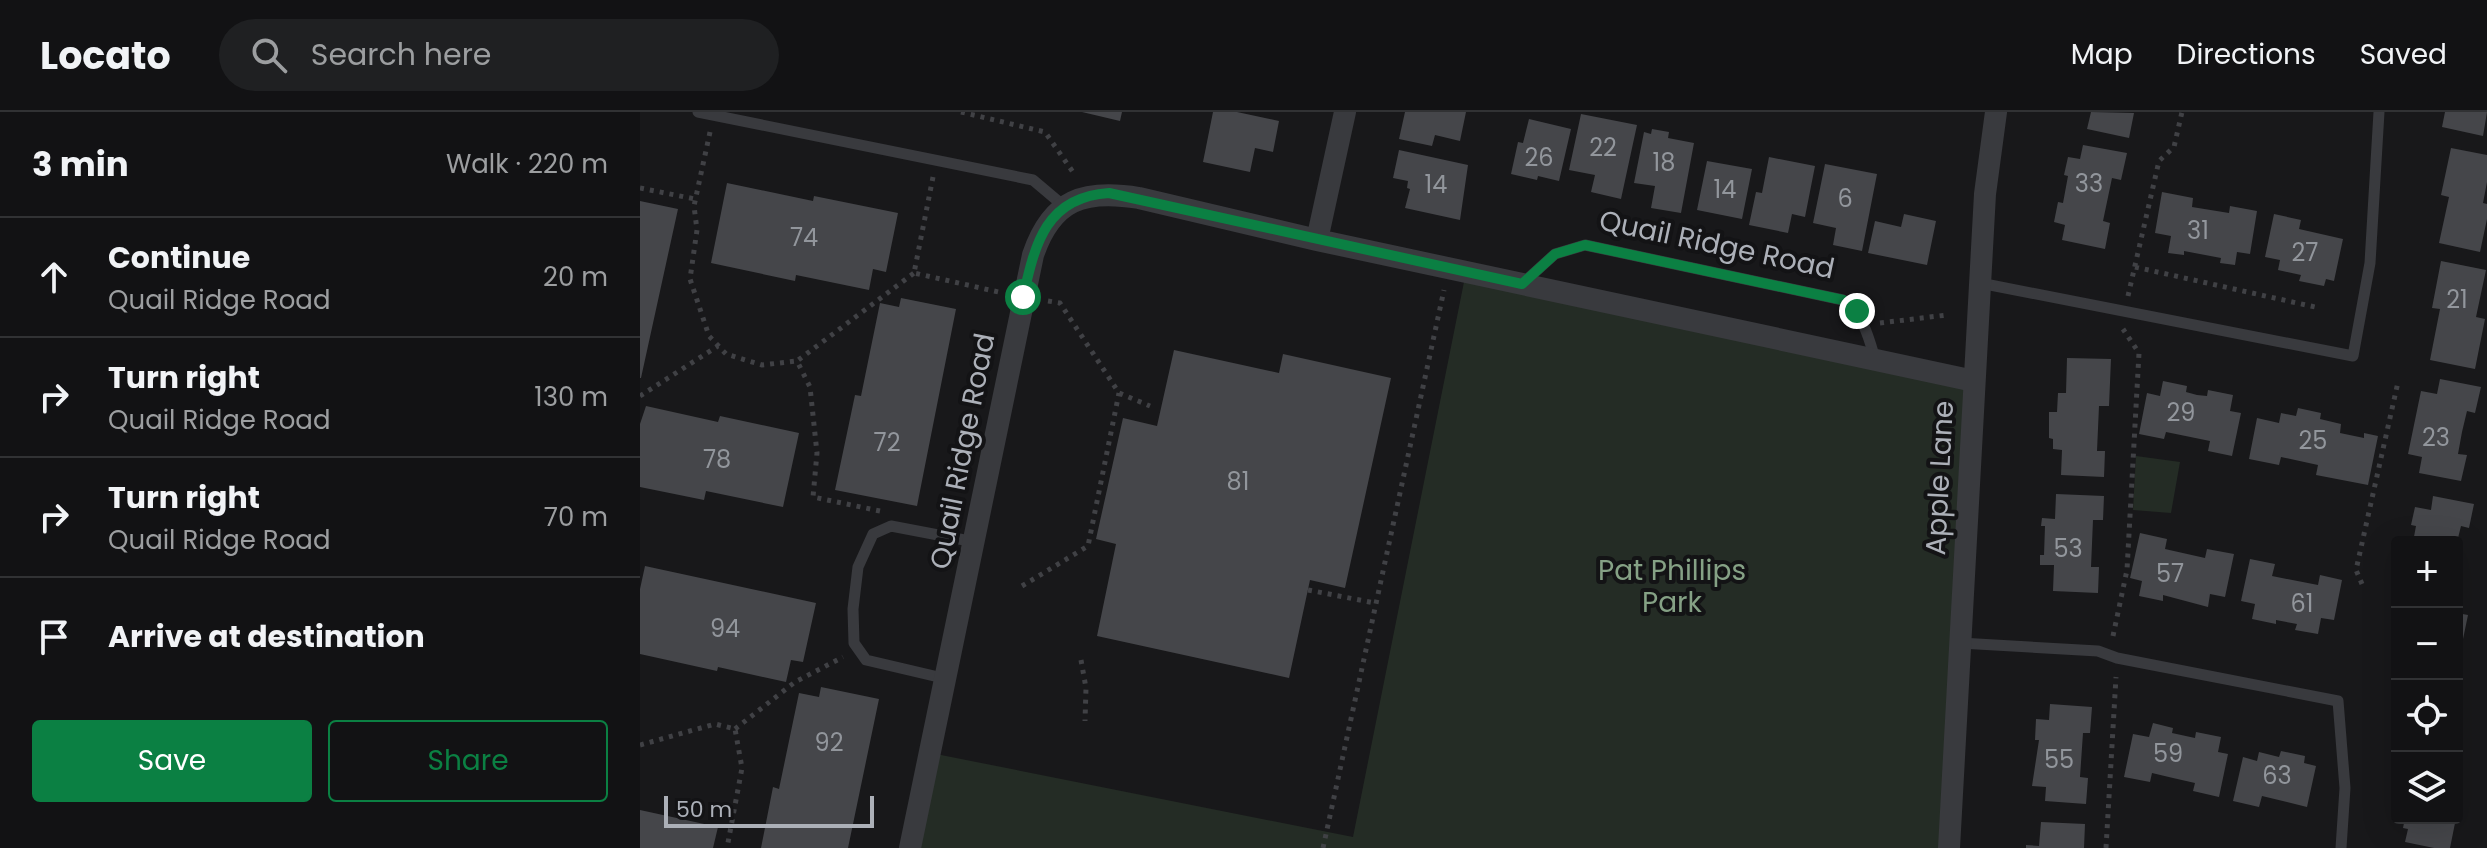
<!DOCTYPE html>
<html lang="en">
<head>
<meta charset="utf-8">
<style>
	body { margin:0; font-family:Poppins,sans-serif; background:#1f2022; color:#f1f3f6 }
	.controls { position:absolute; right:24px; bottom:24px; display:grid; overflow:hidden; border-radius:8px; box-shadow:0 8px 32px #0002 }
	.controls button { width:72px; height:72px; display:grid; place-items:center; padding:0; border:0; border-bottom:2px solid #313234; background:#121214; color:#f1f3f6; font:40px sans-serif }
	.scale { position:absolute; left:24px; bottom:20px; width:210px; box-sizing:border-box; padding-left:8px; border:4px solid #acb0b8; border-top:0; font-size:22px; line-height:28px; white-space:nowrap; color:#acb0b8; -webkit-text-stroke:6px #131315; paint-order:stroke }
	.stop { position:absolute; width:24px; height:24px; margin:-18px; border:6px solid #0b8043; border-radius:50%; background:#fff }
	.stop.end { background:#0b8043; border-color:#fff; box-shadow:0 2px 8px #0008 }
	.list { margin:0; padding:0; list-style:none }
	h2 { display:flex; justify-content:space-between; align-items:center; height:104px; margin:0; padding:0 32px; font-size:34px }
	h2 small { font-size:26px; font-weight:400; color:#9c9ea0 }
	.list li { display:grid; grid-template-columns:52px 1fr auto; gap:24px; align-items:center; box-sizing:border-box; height:120px; padding:0 32px; border-top:2px solid #313234 }
	.list b { display:block; font-size:30px; white-space:nowrap }
	.list p { margin:0; font-size:26px; white-space:nowrap; color:#9c9ea0 }
	.list em { font-size:26px; font-style:normal; color:#9c9ea0 }
	.actions { display:flex; gap:16px; padding:24px 32px }
	.actions a { flex:1; padding:18px 0; border:2px solid #0b8043; border-radius:8px; text-align:center; font-size:28px; color:#0b8043 }
	.actions .main { background:#0b8043; color:#fff }
	.icon { flex:none; width:44px; height:44px; fill:none; stroke:currentColor; stroke-width:2; stroke-linecap:round; stroke-linejoin:round }
	.map { position:relative; flex:none; width:1847px; height:736px; overflow:hidden }
	header { display:flex; align-items:center; gap:48px; box-sizing:border-box; height:112px; padding:0 40px; background:#121214; border-bottom:2px solid #313234 }
	header strong { font-size:38px }
	nav { display:flex; gap:44px; margin-inline-start:auto; font-size:28px }
	.search { width:560px; height:72px; background:#1f2022; display:flex; align-items:center; gap:20px; box-sizing:border-box; padding:0 28px; border-radius:44px; color:#9c9ea0; font-size:30px }
	main { display:flex }
	aside { flex:1; background:#121214 }
	.map>svg:first-child { display:block }
	.green { fill:#242c25 }
	.building { fill:#45464a }
	.lines { fill:none; stroke-linecap:round; stroke-linejoin:round }
	.path { stroke:#404145; stroke-width:5; stroke-dasharray:4 6; stroke-linecap:butt }
	.lane { stroke:#393a3e; stroke-width:11 }
	.street { stroke:#393a3e; stroke-width:22 }
	.route { stroke:#0b8043; stroke-width:10 }
	.labels { text-anchor:middle; stroke-width:8; stroke-linejoin:round; paint-order:stroke }
	.number-label { font-size:24px; fill:#92969c }
	.street-label { font-size:28px; fill:#acb0b8; stroke:#131315 }
	.park-label { font-size:28px; fill:#85a185; stroke:#131315 }
</style>
</head>
<body>
<header>
<strong>Locato</strong>
<div class="search"><svg class="icon" aria-label="search" viewBox="0 0 24 24"><circle cx="10" cy="10" r="6"/><path d="M15 15l6 6"/></svg>Search here</div>
<nav><a>Map</a><a>Directions</a><a>Saved</a></nav>
</header>
<main>
<aside>
<h2>3 min<small>Walk · 220 m</small></h2>
<ul class="list">
<li><svg class="icon" aria-label="ahead" viewBox="0 0 24 24"><path d="M12 20V5M6 11l6-6 6 6"/></svg><div><b>Continue</b><p>Quail Ridge Road</p></div><em>20 m</em></li>
<li><svg class="icon" aria-label="right" viewBox="0 0 24 24"><path d="M7 20v-9h11M14 6l5 5-5 5"/></svg><div><b>Turn right</b><p>Quail Ridge Road</p></div><em>130 m</em></li>
<li><svg class="icon" aria-label="right" viewBox="0 0 24 24"><path d="M7 20v-9h11M14 6l5 5-5 5"/></svg><div><b>Turn right</b><p>Quail Ridge Road</p></div><em>70 m</em></li>
<li><svg class="icon" aria-label="arrive" viewBox="0 0 24 24"><path d="M6 21V4h12l-3 4 3 4H6"/></svg><div><b>Arrive at destination</b></div></li>
</ul>
<div class="actions"><a class="main">Save</a><a>Share</a></div>
</aside>
<div class="map">
<svg width="1847" height="736" viewBox="0 0 1847 736">
	<rect width="100%" height="100%" fill="#18181a"/>
	<!-- green -->
	<path class="green" d="M826,160L1334,269L1309,736H270L291,641L713,725Z
		M1496,344L1540,350L1531,401L1493,398Z"/>
	<!-- building -->
	<path class="building" d="M442,0H482L480,9Z
		M573,0H597L639,9L633,40L615,36L610,60L563,50Z
		M765,0H826L820,29L795,23L792,34L759,27Z
		M1451,0L1494,1L1489,26L1447,17Z
		M1805,0H1847L1843,24L1802,15Z
		M941,2L997,13L981,87L951,80L955,63L929,58Z
		M889,7L931,17L919,69L898,64L897,68L871,62L878,30L883,31Z
		M1012,17L1029,20L1028,26L1054,31L1041,101L1011,96L1015,74L994,71L1004,20L1011,22Z
		M1443,33L1487,41L1481,68L1472,66L1463,109L1470,111L1465,137L1422,128L1425,113L1414,110L1418,90L1423,91L1428,64L1424,63L1428,45L1440,47Z
		M1811,36L1847,43V70L1843,91L1847,92V107L1840,140L1799,131L1809,85L1801,83Z
		M759,38L828,53L820,108L765,96L770,77L767,76L768,69L753,66Z
		M1129,45L1175,54L1165,105L1152,102L1148,121L1109,113L1116,80L1122,81Z
		M1067,49L1112,57L1102,107L1057,98Z
		M1185,52L1237,62L1222,139L1193,133L1196,116L1173,111Z
		M87,71L173,89L174,84L258,101L246,160L233,157L229,178L156,163L155,169L71,151Z
		M1522,80L1553,86L1552,95L1589,101L1590,94L1617,99L1610,142L1597,140L1595,153L1580,151L1581,146L1544,139V143L1528,141L1531,124L1515,121Z
		M0,89L38,97L1,266H0Z
		M1264,102L1296,109L1287,153L1228,141L1235,109L1261,115Z
		M1634,102L1661,108L1659,117L1703,127L1694,169L1686,167L1684,174L1659,169L1661,163L1638,158L1640,148L1625,145Z
		M1801,149L1846,158L1836,205L1845,207L1835,257L1790,248L1800,197L1792,196Z
		M261,186L316,197L277,394L195,378L215,283L221,284L240,191L259,195Z
		M534,238L639,261L643,242L751,266L705,476L670,468L649,566L457,524L476,432L456,427L483,306L517,314Z
		M1427,246L1471,247L1469,294H1459L1457,339H1465L1464,365L1421,363L1422,338L1413,337V327L1409,326V300H1417L1418,281H1426Z
		M1800,267L1841,275L1835,301L1827,299L1822,320L1818,342L1827,343L1821,369L1779,361L1782,345L1768,342L1781,279L1797,282Z
		M1523,269L1547,274L1546,280L1557,283L1567,284L1568,278L1593,283L1590,299L1601,301L1592,344L1568,339L1570,329L1526,320L1524,327L1499,322L1507,281L1520,284Z
		M6,294L78,310L80,304L159,321L143,395L66,379L64,388L0,375V312Z
		M1658,296L1681,301L1680,307L1701,312L1700,321L1724,326V321L1738,324L1728,373L1676,363L1678,353L1641,345L1639,353L1609,347L1617,306L1639,311L1641,301L1656,304Z
		M1416,382L1464,384L1463,408H1453L1451,455H1459L1458,481L1413,479L1414,453H1400V443H1404L1405,414H1401L1402,406L1415,407Z
		M1793,384L1834,392L1829,416L1821,414L1817,430H1773L1776,414L1771,413L1775,395L1791,398Z
		M1500,421L1527,427L1525,437L1565,446L1567,437L1594,442L1585,485L1570,482L1568,495L1523,483V489L1499,484L1502,469L1490,466Z
		M1610,447L1635,452L1632,464L1678,473L1680,463L1702,468L1694,508L1681,506L1678,522L1655,518L1657,512L1636,508V512L1612,507L1615,492L1601,489Z
		M5,454L176,491L163,550L151,548L146,570L78,555L77,559L0,542V477Z
		M1817,501L1828,503L1818,551H1817Z
		M181,575L239,587L208,736H121L133,675L139,677L159,581L179,585Z
		M1410,592L1452,595L1450,621H1443L1440,665L1448,666L1446,692L1405,689L1406,675L1392,674L1399,628H1395L1396,607L1409,608Z
		M1513,611L1533,616L1532,621L1555,626L1556,620L1581,625L1578,640L1588,642L1579,685L1553,679L1555,671L1533,666L1512,661L1510,670L1484,665L1493,622L1509,625Z
		M1641,639L1665,644L1664,651L1676,654L1667,695L1622,684L1619,695L1593,689L1603,645L1617,649L1619,640L1639,645Z
		M0,698L78,715L73,736H0Z
		M1765,706H1816L1810,736H1794L1765,730L1768,717L1763,716Z
		M1401,710L1445,712L1444,736H1386V733L1399,734Z"/>
	<g class="lines">
		<!-- path -->
		<path class="path" d="M321,0L405,20L435,63
			M70,20L54,94L57,118L50,167L69,224L86,242L122,253L157,249
			M293,65L274,161L363,181
			M0,76L55,87
			M1495,155L1675,195
			M1488,184L1519,49L1534,35L1542,0
			M408,189L420,191L479,281L510,294
			M1240,211L1307,203
			M0,284L78,234
			M240,399L173,385L177,341L170,275L157,249L274,161
			M1722,472L1716,458L1758,270
			M382,474L448,434L479,281
			M668,478L735,491
			M1473,524L1487,458L1499,241L1483,217
			M441,548L446,576L445,609
			M95,617L155,570L203,545
			M0,633L75,612L95,617L102,656L87,736
			M683,736L804,178
			M1466,736L1476,565"/>
		<!-- lane -->
		<path class="lane" d="M58,0L393,68L425,95
			M1340,171L1713,244L1730,151L1739,0
			M882,172L915,142L945,133L1203,188C1224,205 1228,223 1235,247
			M1320,531L1458,539L1477,546L1698,589L1705,676L1701,736
			M307,567L226,548L214,531L213,497L218,455L233,422L251,414L335,430"/>
		<!-- street -->
		<path class="street" d="M677,128L705,0
			M270,736L393,143C412,87 444,77 499,86L677,128L1334,269
			M1309,736L1345,82L1356,0"/>
	</g>
	<g class="lines">
		<!-- route -->
		<path class="route" d="M383,185C395,133 405,85 469,81L882,172L915,142L945,133L1203,188L1217,199"/>
	</g>
	<g class="labels">
		<!-- number labels -->
		<g class="number-label">
			<text x="963" y="44">22</text>
			<text x="899" y="54">26</text>
			<text x="1024" y="59">18</text>
			<text x="1449" y="80">33</text>
			<text x="796" y="81">14</text>
			<text x="1085" y="86">14</text>
			<text x="1205" y="95">6</text>
			<text x="1558" y="127">31</text>
			<text x="164" y="134">74</text>
			<text x="1665" y="149">27</text>
			<text x="1817" y="196">21</text>
			<text x="1541" y="309">29</text>
			<text x="1796" y="334">23</text>
			<text x="1673" y="337">25</text>
			<text x="247" y="339">72</text>
			<text x="77" y="356">78</text>
			<text x="598" y="378">81</text>
			<text x="1428" y="445">53</text>
			<text x="1530" y="470">57</text>
			<text x="1662" y="500">61</text>
			<text x="85" y="525">94</text>
			<text x="189" y="639">92</text>
			<text x="1528" y="650">59</text>
			<text x="1419" y="656">55</text>
			<text x="1637" y="672">63</text>
		</g>
		<!-- street labels -->
		<g class="street-label">
			<text transform="translate(1077 132) rotate(12)" y="10">Quail Ridge Road</text>
			<text transform="translate(322 339) rotate(-79)" y="10">Quail Ridge Road</text>
			<text transform="translate(1299 366) rotate(-87)" y="10">Apple Lane</text>
		</g>
		<!-- park labels -->
		<g class="park-label">
			<text x="1032" y="468">Pat Phillips<tspan x="1032" dy="32">Park</tspan></text>
		</g>
	</g>
</svg>
<div class="controls">
<button>+</button>
<button>−</button>
<button><svg class="icon" aria-label="locate" viewBox="0 0 24 24"><circle cx="12" cy="12" r="6"/><path d="M12 2v4M12 18v4M2 12h4M18 12h4"/></svg></button>
<button><svg class="icon" aria-label="layers" viewBox="0 0 24 24"><path d="M12 4l9 5-9 5-9-5zM3 14l9 5 9-5"/></svg></button>
</div>
<div class="scale">50 m</div>
<div class="stop" style="left:383px;top:185px"></div>
<div class="stop end" style="left:1217px;top:199px"></div>
</div>
</main>
</body>
</html>
